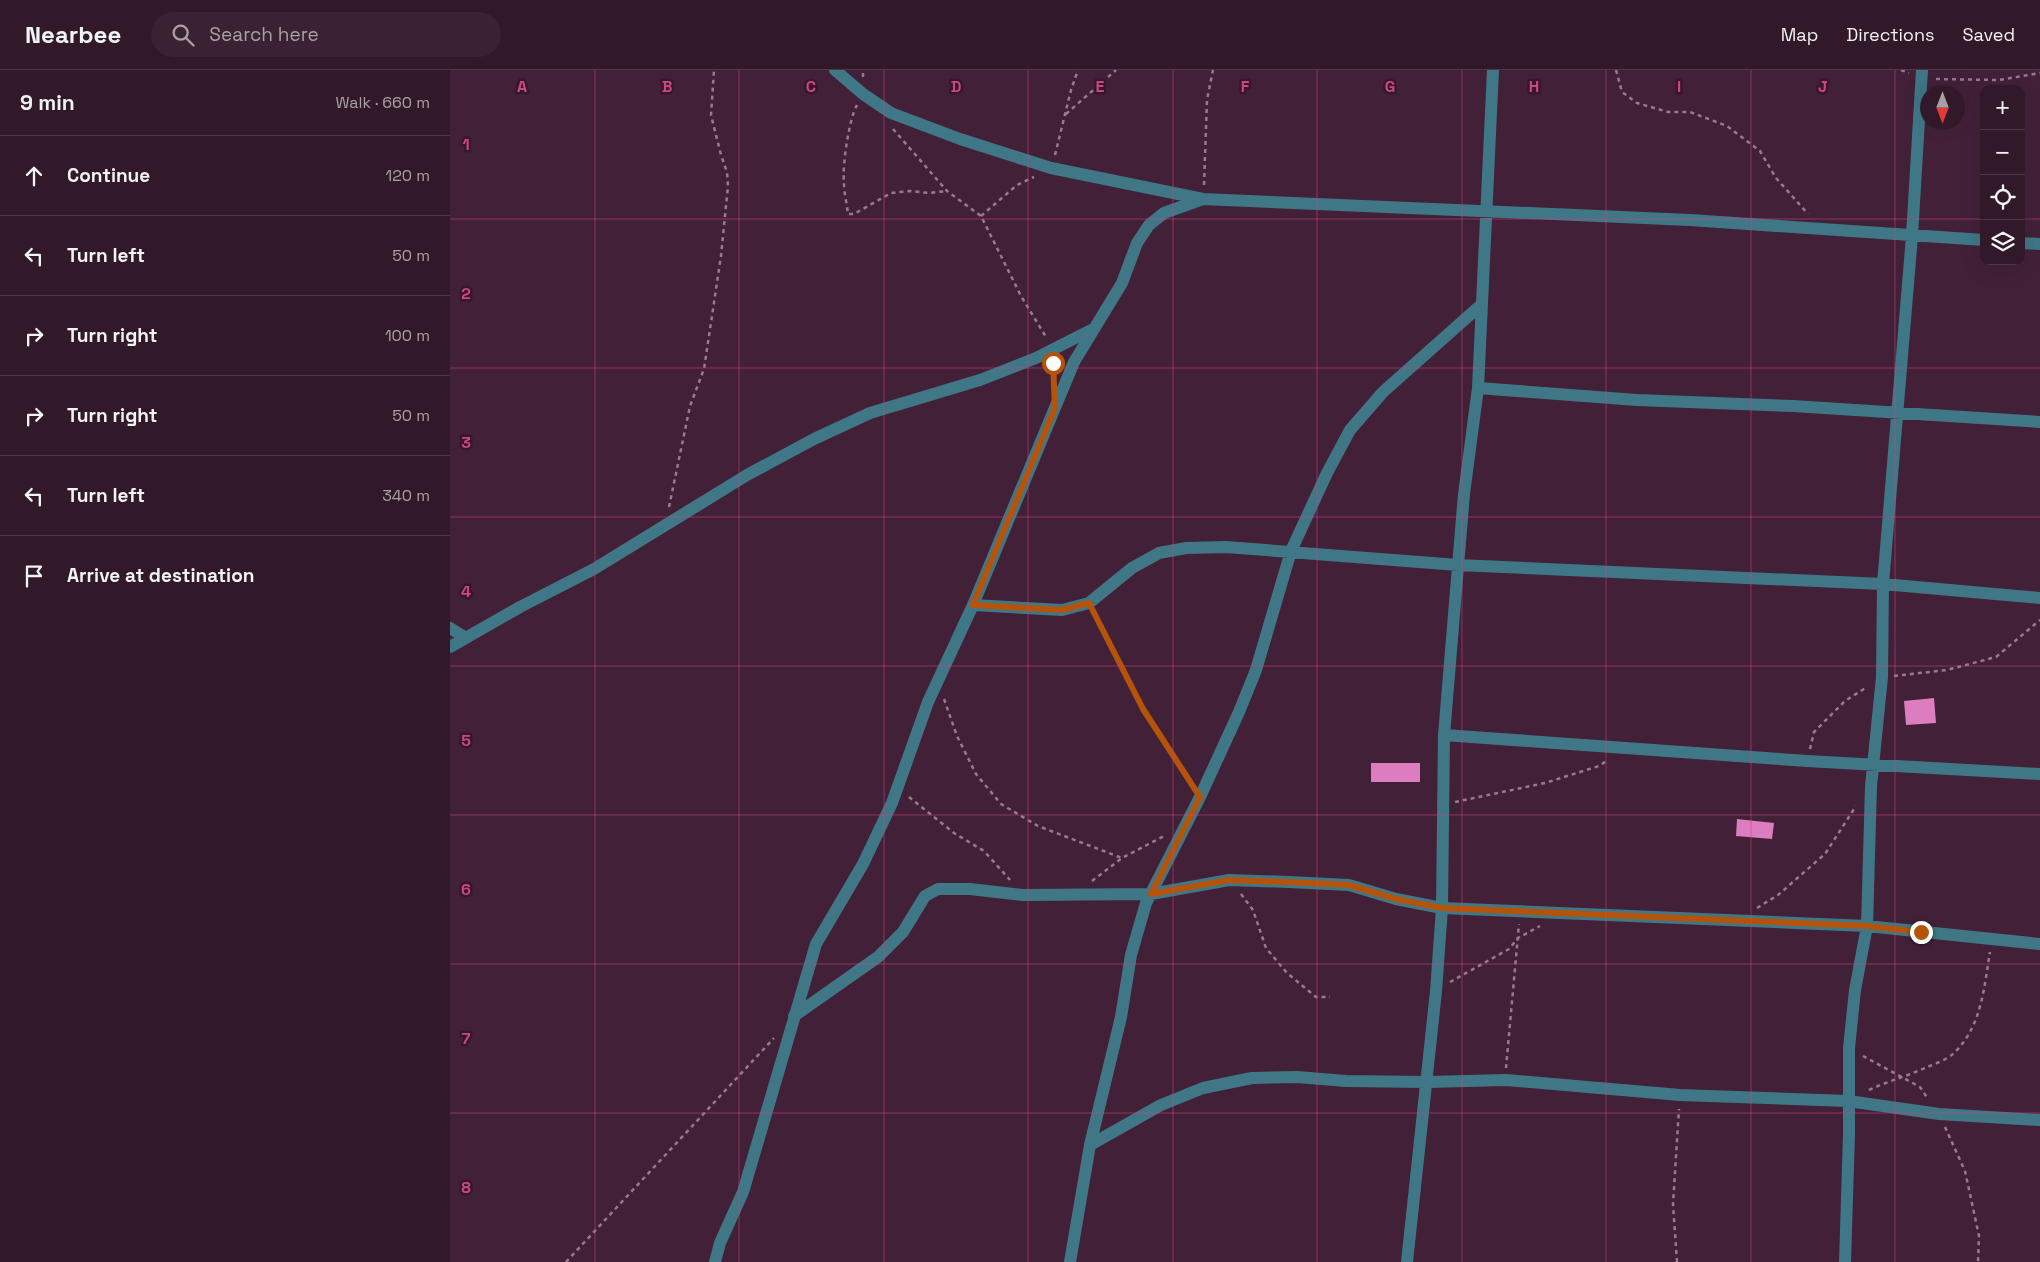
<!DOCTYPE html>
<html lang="en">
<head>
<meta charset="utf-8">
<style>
	body { margin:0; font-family:"Space Grotesk",sans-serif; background:#3a2232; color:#f1f3f6 }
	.controls { position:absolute; right:15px; top:15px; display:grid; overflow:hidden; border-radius:10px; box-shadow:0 5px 20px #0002 }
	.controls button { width:45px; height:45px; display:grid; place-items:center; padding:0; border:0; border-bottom:1px solid #4d3847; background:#32192a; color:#f1f3f6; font:25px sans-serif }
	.compass { position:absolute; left:1470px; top:15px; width:45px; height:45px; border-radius:50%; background:#32192a; box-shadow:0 5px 20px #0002; rotate:180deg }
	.stop { position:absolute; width:15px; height:15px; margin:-11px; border:4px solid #b45309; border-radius:50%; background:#fff }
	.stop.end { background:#b45309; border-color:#fff; box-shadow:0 1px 5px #0008 }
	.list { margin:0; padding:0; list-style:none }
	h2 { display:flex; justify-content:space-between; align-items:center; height:65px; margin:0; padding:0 20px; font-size:21px }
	h2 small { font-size:16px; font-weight:400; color:#a8a0a8 }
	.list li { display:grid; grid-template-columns:32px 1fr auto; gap:15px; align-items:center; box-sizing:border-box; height:80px; padding:0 20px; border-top:1px solid #4d3847 }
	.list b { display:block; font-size:19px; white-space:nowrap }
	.list em { font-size:16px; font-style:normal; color:#a8a0a8 }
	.icon { flex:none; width:28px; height:28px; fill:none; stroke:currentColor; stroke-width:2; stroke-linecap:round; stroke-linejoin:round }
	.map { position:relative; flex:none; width:1590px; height:1192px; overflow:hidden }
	header { display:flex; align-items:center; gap:30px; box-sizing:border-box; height:70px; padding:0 25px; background:#32192a; border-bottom:1px solid #4d3847 }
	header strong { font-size:24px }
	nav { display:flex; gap:28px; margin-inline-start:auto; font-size:18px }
	.search { width:350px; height:45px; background:#3a2232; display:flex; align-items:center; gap:12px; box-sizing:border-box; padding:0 18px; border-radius:28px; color:#a8a0a8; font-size:19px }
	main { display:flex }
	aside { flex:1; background:#32192a }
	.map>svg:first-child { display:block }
	.building { fill:#db7dbf }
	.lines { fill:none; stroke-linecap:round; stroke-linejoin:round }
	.path { stroke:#967b8d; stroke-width:2.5; stroke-dasharray:4 4; stroke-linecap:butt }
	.minor { stroke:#407787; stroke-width:12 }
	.route { stroke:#b45309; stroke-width:6 }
	.grid { fill:none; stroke:#cc477c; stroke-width:1; stroke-opacity:0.55 }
	.grid-label { font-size:16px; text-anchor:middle; font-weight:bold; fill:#cc477c; stroke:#37172e; stroke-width:5; stroke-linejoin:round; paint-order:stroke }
</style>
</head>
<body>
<header>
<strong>Nearbee</strong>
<div class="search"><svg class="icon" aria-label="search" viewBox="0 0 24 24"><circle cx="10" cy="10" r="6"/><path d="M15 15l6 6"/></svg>Search here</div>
<nav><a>Map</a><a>Directions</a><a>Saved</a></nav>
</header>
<main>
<aside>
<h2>9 min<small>Walk · 660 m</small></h2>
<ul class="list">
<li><svg class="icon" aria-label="ahead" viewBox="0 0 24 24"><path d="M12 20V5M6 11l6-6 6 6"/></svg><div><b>Continue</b></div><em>120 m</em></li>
<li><svg class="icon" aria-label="left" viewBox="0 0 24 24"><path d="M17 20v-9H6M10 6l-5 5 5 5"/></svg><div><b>Turn left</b></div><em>50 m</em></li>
<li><svg class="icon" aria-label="right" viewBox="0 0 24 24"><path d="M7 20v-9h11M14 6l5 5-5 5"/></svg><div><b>Turn right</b></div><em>100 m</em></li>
<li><svg class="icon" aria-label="right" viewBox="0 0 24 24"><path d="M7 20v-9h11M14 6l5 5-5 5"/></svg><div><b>Turn right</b></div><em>50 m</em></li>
<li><svg class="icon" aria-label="left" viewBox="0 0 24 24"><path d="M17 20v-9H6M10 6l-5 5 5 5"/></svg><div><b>Turn left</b></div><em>340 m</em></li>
<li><svg class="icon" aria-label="arrive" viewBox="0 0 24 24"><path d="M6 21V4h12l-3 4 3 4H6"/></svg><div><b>Arrive at destination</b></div></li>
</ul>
</aside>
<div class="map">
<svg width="1590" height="1192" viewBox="0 0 1590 1192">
	<rect width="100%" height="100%" fill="#422138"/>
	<!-- building -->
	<path class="building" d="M1484,628L1486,653L1456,655L1454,631Z
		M921,693H970V712H921Z
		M1287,749L1324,753L1322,769L1286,766Z"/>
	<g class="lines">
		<!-- path -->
		<path class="path" d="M1166,0L1172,22L1187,33L1218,42H1240L1277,56L1310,81L1326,108L1358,144
			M1451,0L1459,3
			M413,7V0
			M1486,9L1549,10L1590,3
			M407,35C399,49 392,96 394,113C394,123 397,134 398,144H404L441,123L460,121L479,123L497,121
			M616,44L666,0
			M443,59L497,121L531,146L571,226L596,267
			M605,85L621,20L628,0
			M754,115L757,30L763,0
			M531,146L567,115L584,107
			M219,437L240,336L254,299L271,186L278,116L277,102L271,85L261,45L264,0
			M645,545L693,639L741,715
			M1444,606L1497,600L1546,587L1590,550
			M494,629L507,666L526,704L551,734L588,756L672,788
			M1360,679L1364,662L1395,631L1417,617
			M459,727L504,763L534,781L560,810
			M1005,732L1095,713L1149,696L1158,690
			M642,811L672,788L716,765
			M791,824L803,840L816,878L837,903L866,927H880
			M1307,838L1328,825L1375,784L1406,736
			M1000,912L1059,879L1068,868L1090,856
			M1413,986L1470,1017L1478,1029
			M1056,998L1069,854
			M1419,1020C1438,1011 1458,1006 1477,997C1485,994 1498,989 1504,983C1532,956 1534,917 1540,882
			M1495,1057L1515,1101L1529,1166L1528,1192
			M116,1192L324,968
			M1227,1192L1223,1134L1229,1039"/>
		<!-- minor -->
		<path class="minor" d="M385,0L413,24L441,43L510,69L601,98L753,129L1240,150L1534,170
			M1571,173L1590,174
			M1028,318L1187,330L1343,336L1590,352
			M523,535L612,540L639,533L682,498L709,483L736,478L776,477L1008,495L1433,514L1590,528
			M0,558L16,568
			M0,577L70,537L144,499L297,405L364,369L420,343L530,310L586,288L645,258
			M994,665L1357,691L1590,704
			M344,946L428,887L453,862L475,826L488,819H520L573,825L701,824L779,810L839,812L899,815L946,829L992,838L1417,856L1590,874
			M640,1075L711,1035L753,1018L802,1008L847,1007L896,1011L977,1012L1056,1010L1230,1025L1398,1031L1489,1044L1590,1050
			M265,1192L270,1173L293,1122L366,874L413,794L442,733L478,632L523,535L624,292L672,213L687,173L699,155L714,143L753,129
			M620,1192L640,1075L671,947L681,885L696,833L750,727L789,642L806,600L841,481L877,403L900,360L933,322L1032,234
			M957,1192L986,921L992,838L994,665L1014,424L1028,318L1043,0
			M1395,1192L1399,1064V978L1405,920L1417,856L1421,716L1432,607L1433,514L1462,166L1472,0"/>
	</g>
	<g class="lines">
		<!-- route -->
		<path class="route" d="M603,293L605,338L523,535L612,540L639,533L693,639L750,727L701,824L779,810L838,812L899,815L946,829L992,838L1417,856L1471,862"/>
	</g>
	<!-- grid -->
	<path class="grid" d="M145,0V1192M289,0V1192M434,0V1192M578,0V1192M723,0V1192M867,0V1192M1012,0V1192M1156,0V1192M1301,0V1192M1445,0V1192M0,149H1534M1571,149H1590M0,298H1590M0,447H1590M0,596H1590M0,745H1590M0,894H1590M0,1043H1590"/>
	<g class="grid-label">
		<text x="72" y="22">A</text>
		<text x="217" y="22">B</text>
		<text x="361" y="22">C</text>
		<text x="506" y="22">D</text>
		<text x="650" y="22">E</text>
		<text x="795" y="22">F</text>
		<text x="940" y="22">G</text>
		<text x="1084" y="22">H</text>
		<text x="1229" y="22">I</text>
		<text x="1373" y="22">J</text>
		<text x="16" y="80">1</text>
		<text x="16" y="229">2</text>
		<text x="16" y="378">3</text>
		<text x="16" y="527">4</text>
		<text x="16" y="676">5</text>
		<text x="16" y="825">6</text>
		<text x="16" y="974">7</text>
		<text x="16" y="1123">8</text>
	</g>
</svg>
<div class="controls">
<button>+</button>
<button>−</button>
<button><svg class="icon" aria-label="locate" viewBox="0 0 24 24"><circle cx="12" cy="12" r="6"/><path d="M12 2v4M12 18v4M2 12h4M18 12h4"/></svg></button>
<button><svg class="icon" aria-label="layers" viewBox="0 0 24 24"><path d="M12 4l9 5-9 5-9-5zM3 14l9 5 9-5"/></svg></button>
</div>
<svg class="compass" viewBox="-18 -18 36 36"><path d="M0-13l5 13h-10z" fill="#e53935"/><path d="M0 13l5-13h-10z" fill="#a8a0a8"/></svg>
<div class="stop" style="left:603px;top:293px"></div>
<div class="stop end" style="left:1471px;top:862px"></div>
</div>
</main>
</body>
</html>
